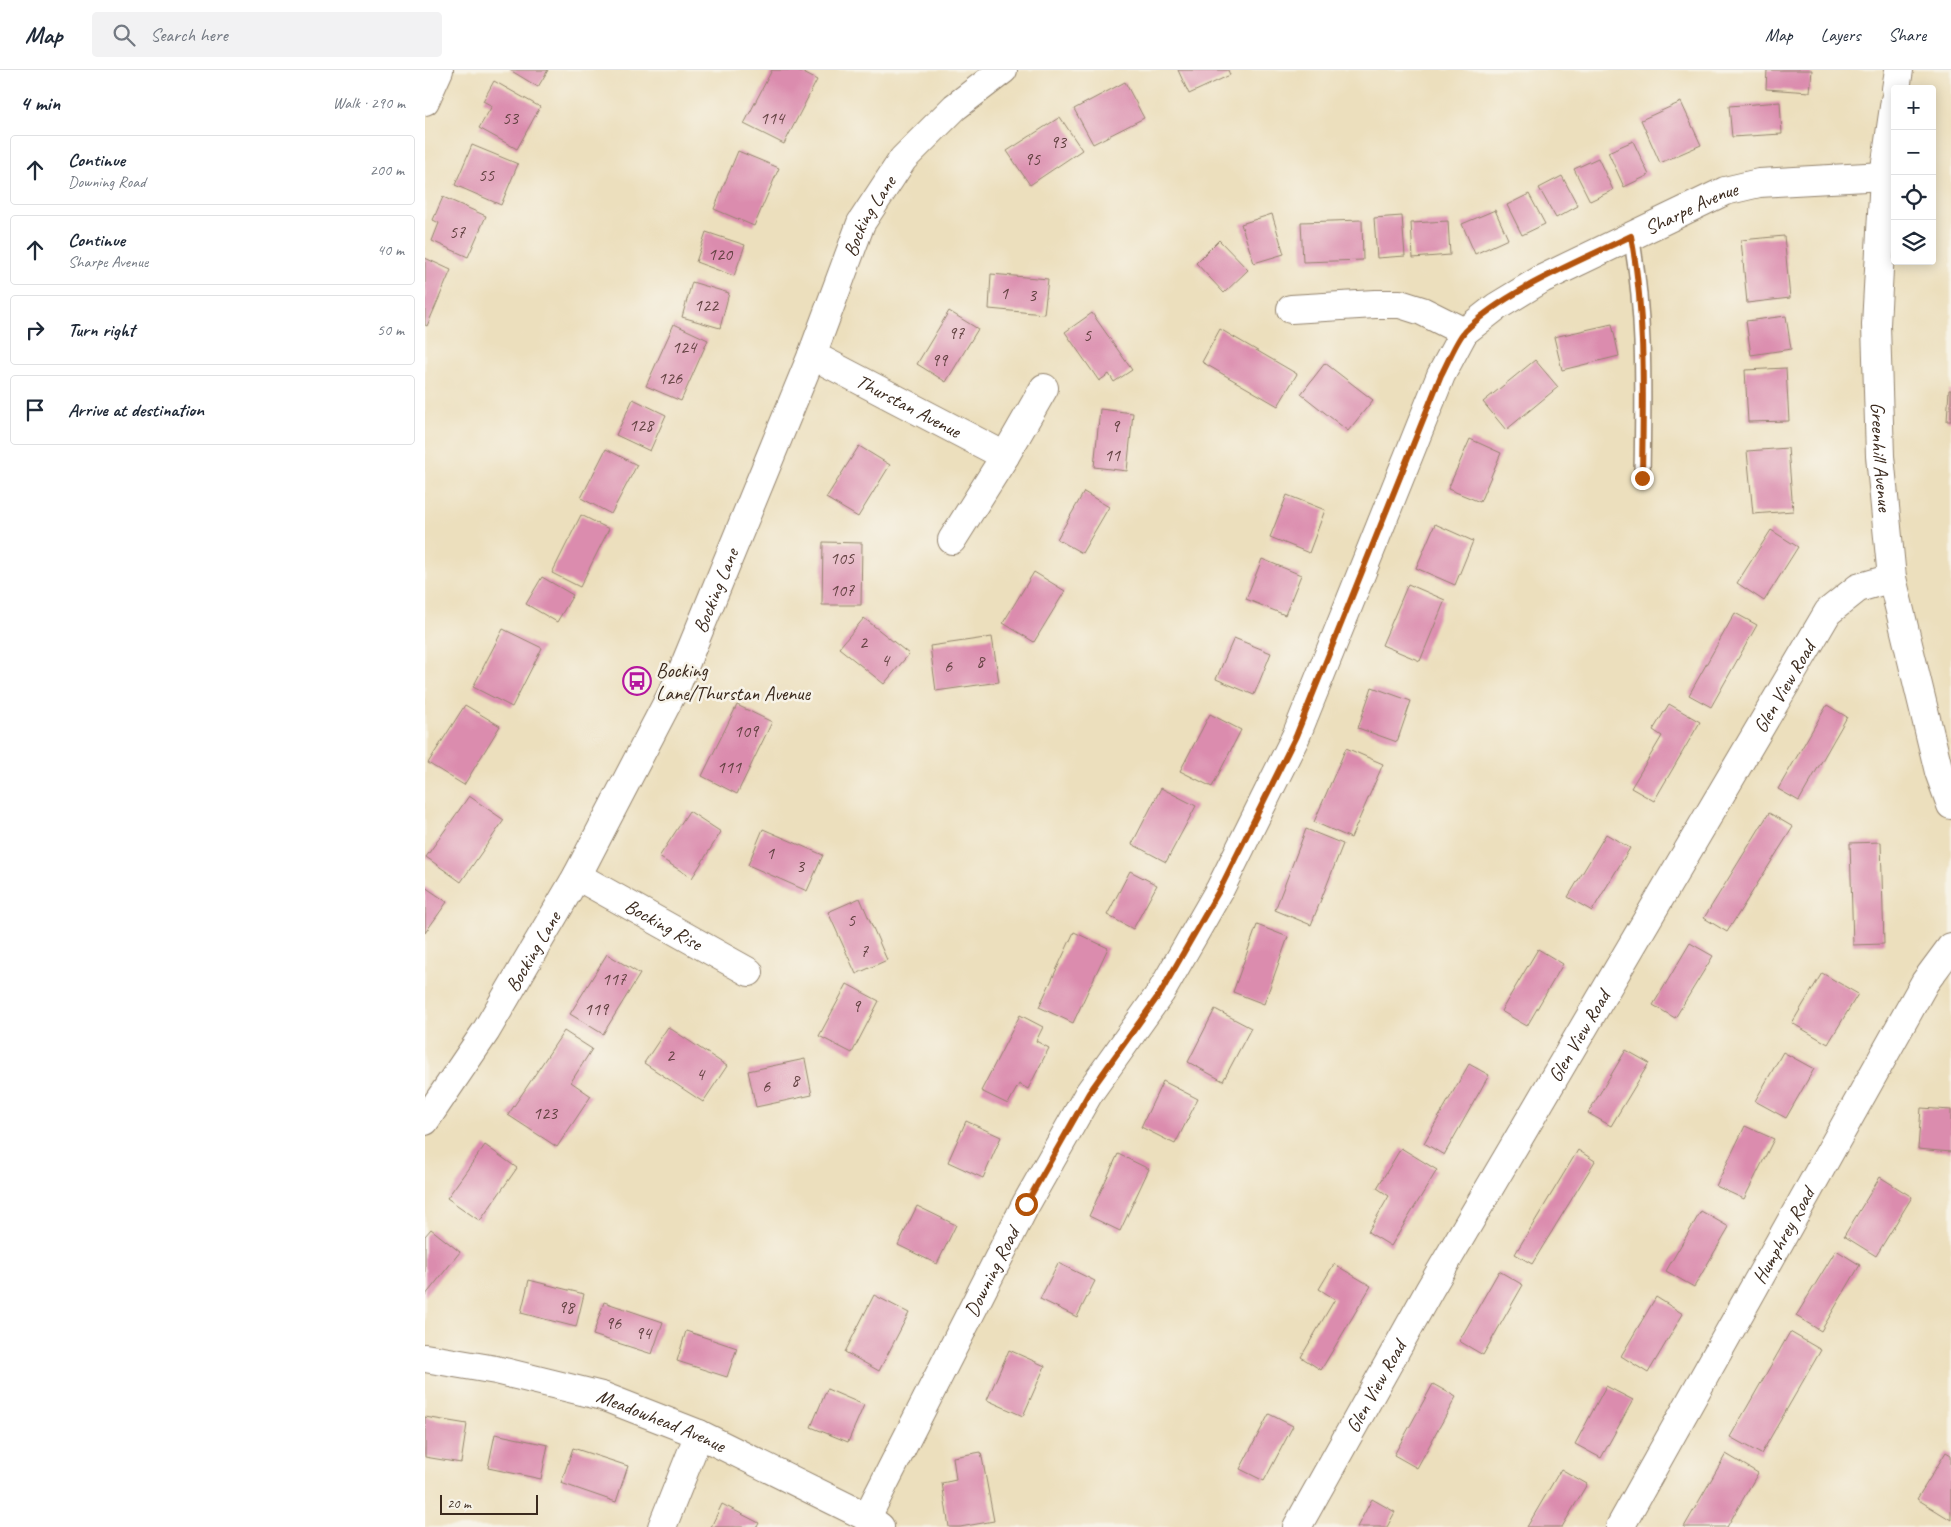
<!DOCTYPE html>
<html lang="en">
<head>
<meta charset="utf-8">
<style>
	body { margin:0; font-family:Caveat,sans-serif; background:#f2f2f3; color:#1f2937 }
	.controls { position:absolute; right:15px; top:15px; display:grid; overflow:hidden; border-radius:5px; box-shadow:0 2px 12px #0003 }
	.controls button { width:45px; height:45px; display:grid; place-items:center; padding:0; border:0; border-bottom:1px solid #e0e1e3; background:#fff; color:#1f2937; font:25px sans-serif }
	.scale { position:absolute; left:15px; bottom:12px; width:98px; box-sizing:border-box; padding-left:5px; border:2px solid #3b2a1e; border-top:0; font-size:14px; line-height:18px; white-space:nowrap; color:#3b2a1e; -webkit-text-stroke:4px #f7f3e8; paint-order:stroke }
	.stop { position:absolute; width:15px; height:15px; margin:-11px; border:4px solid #b45309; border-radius:50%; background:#fff }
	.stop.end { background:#b45309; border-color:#fff; box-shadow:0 1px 5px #0008 }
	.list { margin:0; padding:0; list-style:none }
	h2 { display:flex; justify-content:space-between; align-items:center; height:65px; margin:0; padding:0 20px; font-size:21px }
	h2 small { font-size:16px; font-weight:400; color:#747a83 }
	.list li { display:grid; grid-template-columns:32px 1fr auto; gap:15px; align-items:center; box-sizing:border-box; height:70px; margin:0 10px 10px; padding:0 10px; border:1px solid #e0e1e3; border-radius:5px }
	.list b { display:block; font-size:19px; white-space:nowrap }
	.list p { margin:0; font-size:16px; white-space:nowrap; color:#747a83 }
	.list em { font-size:16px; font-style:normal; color:#747a83 }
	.icon { flex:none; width:28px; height:28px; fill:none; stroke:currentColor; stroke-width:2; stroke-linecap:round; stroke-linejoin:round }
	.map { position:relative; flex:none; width:1526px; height:1457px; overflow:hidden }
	header { display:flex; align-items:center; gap:30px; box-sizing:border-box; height:70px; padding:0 25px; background:#fff; border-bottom:1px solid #e0e1e3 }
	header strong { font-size:24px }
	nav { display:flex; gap:28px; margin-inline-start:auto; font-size:18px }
	.search { width:350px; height:45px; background:#f2f2f3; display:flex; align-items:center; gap:12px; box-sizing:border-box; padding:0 18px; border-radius:5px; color:#747a83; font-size:19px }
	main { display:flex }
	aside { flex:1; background:#fff }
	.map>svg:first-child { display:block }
	.building { fill:#db8cae }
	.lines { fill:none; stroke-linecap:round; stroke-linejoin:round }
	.service-casing { stroke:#94846e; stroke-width:18 }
	.minor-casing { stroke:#94846e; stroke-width:30 }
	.tertiary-casing { stroke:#94846e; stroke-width:30 }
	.service { stroke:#fff; stroke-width:15 }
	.minor { stroke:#fff; stroke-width:28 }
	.tertiary { stroke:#fff; stroke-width:28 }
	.route { stroke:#b45309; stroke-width:6 }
	.labels { text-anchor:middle; stroke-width:5; stroke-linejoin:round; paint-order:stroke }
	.number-label { font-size:18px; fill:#634242 }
	.street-label { font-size:20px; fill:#3b2a1e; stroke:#f7f3e8 }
	.poi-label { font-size:20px; fill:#3b2a1e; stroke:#f7f3e8; text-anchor:start }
</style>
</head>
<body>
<header>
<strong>Map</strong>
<div class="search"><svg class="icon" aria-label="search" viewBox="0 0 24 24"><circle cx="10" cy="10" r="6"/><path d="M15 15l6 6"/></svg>Search here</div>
<nav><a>Map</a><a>Layers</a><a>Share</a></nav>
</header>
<main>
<aside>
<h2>4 min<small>Walk · 290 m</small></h2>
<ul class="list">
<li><svg class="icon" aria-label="ahead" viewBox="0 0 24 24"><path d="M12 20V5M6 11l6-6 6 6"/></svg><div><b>Continue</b><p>Downing Road</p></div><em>200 m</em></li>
<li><svg class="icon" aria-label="ahead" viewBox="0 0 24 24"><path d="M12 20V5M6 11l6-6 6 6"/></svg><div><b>Continue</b><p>Sharpe Avenue</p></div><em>40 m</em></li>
<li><svg class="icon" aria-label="right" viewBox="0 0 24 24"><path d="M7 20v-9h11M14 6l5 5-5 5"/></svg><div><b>Turn right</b></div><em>50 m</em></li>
<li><svg class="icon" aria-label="arrive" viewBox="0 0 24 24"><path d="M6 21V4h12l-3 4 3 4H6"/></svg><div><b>Arrive at destination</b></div></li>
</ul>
</aside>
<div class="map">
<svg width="1526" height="1457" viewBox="0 0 1526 1457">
	<rect width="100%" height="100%" fill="#f7f3e8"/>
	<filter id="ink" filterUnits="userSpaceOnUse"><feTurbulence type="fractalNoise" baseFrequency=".02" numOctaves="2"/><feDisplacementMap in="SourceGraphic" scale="10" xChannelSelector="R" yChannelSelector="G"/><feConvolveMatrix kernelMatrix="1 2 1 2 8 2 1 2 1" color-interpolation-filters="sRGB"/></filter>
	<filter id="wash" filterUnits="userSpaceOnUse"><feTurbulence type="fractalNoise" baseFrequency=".0096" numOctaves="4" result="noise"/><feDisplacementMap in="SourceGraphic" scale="20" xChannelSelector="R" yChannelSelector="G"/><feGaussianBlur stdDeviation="1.12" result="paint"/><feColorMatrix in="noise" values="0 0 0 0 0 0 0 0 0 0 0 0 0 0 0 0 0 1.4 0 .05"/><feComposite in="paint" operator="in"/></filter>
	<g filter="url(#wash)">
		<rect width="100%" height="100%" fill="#ecdfbd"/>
		<g id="blocks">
			<!-- building -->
			<path class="building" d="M85,0H123L113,17Z
				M347,0H373L392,10L359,74L319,54Z
				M753,0H803L805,5L764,24Z
				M1342,0H1387L1385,22L1341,19Z
				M69,11L115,37L92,79L54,58L67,36L58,31Z
				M700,12L719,48L668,74L649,39Z
				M1256,32L1276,75L1235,93L1216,50Z
				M1355,32L1357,64L1307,67L1304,36Z
				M635,47L657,80L605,115L582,81Z
				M1208,71L1224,105L1199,117L1183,82Z
				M47,75L93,94L76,135L30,115Z
				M313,81L354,98L329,156L289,139Z
				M1173,88L1188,120L1165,131L1149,99Z
				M1137,106L1153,136L1131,148L1114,118Z
				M1104,124L1120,154L1097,165L1082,135Z
				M18,127L61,146L43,187L7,171L14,153L8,150Z
				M1070,140L1083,169L1050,184L1037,154Z
				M847,144L859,184L829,193L816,154Z
				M977,146L980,186L952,188L949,148Z
				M937,150L938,190L878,192L876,152Z
				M1023,151L1025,185L988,188L986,153Z
				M281,162L320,175L309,206L271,192Z
				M1359,166L1365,228L1322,233L1316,170Z
				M794,170L823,200L799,223L771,193Z
				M0,188L26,200L2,256L0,255Z
				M566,204L623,209L619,244L564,239Z
				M267,212L304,223L295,258L257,247Z
				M524,241L553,259L521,312L492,294Z
				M667,243L707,300L689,312L684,304L674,311L640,262Z
				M1361,246L1366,279L1326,285L1321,251Z
				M249,254L283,270L256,331L221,316Z
				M1187,254L1194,286L1137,300L1129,267Z
				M795,259L872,304L853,336L777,292Z
				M1110,290L1133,317L1081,360L1058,332Z
				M900,293L948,330L923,361L876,324Z
				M1361,298L1364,351L1323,352L1320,300Z
				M1524,320H1526V351H1522Z
				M208,329L241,345L225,381L191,365Z
				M675,339L708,343L702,401L669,397Z
				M1045,369L1076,383L1055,432L1023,419Z
				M434,376L465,395L433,447L401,428Z
				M1363,378L1368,441L1328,444L1322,381Z
				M181,379L212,395L186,444L156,428Z
				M659,422L684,437L657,483L632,469Z
				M862,425L900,440L884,483L845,467Z
				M156,445L184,459L155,517L127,503Z
				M1010,454L1048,471L1030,515L991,498Z
				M1346,460L1373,477L1339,531L1312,513Z
				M398,472L437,473L436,535H397Z
				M837,489L876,505L860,545L821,529Z
				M609,502L640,521L609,572L578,553Z
				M117,507L148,525L132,552L101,534Z
				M983,514L1020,530L995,591L957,575Z
				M1310,543L1332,555L1286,637L1264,625Z
				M439,548L484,584L459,614L414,578Z
				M78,559L117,578L87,637L48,617Z
				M567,567L574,612L511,621L505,576Z
				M809,568L846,583L829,625L791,609Z
				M947,617L986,631L972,672L933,658Z
				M1244,634L1275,652L1229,731L1206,718L1237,666L1228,660Z
				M40,635L75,656L39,715L3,693Z
				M312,635L347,652L312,724L277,706Z
				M1402,635L1422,647L1374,731L1353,719Z
				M785,644L816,660L787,717L755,701Z
				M921,678L958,694L926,768L889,752Z
				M736,718L771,736L741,792L707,774Z
				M44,726L79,750L36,812L1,787Z
				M264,741L296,762L267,808L234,787Z
				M1344,743L1368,757L1302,862L1279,848Z
				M338,759L398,785L382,821L323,795Z
				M881,759L918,774L886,855L850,840Z
				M1181,764L1205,778L1167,841L1143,827Z
				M1456,772L1459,874L1428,875L1425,773Z
				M705,801L732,815L708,859L682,845Z
				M0,817L22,832L0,863Z
				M435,828L462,890L431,904L403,842Z
				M832,855L863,867L839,934L808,922Z
				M649,862L683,878L648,953L614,937Z
				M1265,873L1288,886L1250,948L1228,935Z
				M1113,879L1138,894L1102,956L1076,941Z
				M182,884L215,904L178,964L145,944Z
				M1397,903L1433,924L1403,974L1367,953Z
				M422,914L454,931L427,983L394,966Z
				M790,939L826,958L798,1011L763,992Z
				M595,945L618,957L611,971L624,978L603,1019L594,1014L583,1034L556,1021Z
				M243,957L302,996L278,1032L219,993Z
				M139,961L167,979L146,1012L166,1026L132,1077L83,1045Z
				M1201,980L1224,993L1186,1056L1163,1043Z
				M1358,982L1389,999L1361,1048L1330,1031Z
				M380,989L387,1025L331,1037L323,1001Z
				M1044,994L1064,1005L1019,1085L999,1073Z
				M738,1011L773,1029L750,1074L716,1057Z
				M1496,1038L1526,1040V1082L1493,1079Z
				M541,1051L576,1067L558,1108L523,1092Z
				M1320,1056L1349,1069L1319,1129L1291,1116Z
				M60,1075L92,1098L55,1151L22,1128Z
				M976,1078L1012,1100L966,1176L943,1162L964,1126L952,1118Z
				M1153,1080L1170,1091L1107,1194L1090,1184Z
				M693,1084L724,1099L695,1161L664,1146Z
				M1455,1107L1487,1127L1451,1186L1419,1166Z
				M492,1136L531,1155L512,1194L473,1175Z
				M1276,1141L1304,1157L1269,1217L1241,1201Z
				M6,1159L35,1182L0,1226V1166Z
				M1411,1180L1435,1195L1396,1261L1371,1246Z
				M633,1193L670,1211L652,1247L615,1229Z
				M909,1194L946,1216L896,1300L876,1287L910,1229L894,1219Z
				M1074,1201L1098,1215L1058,1285L1034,1271Z
				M104,1210L159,1224L151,1257L96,1243Z
				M449,1225L484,1243L454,1301L420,1282Z
				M1231,1227L1258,1244L1223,1303L1196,1286Z
				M179,1232L238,1252L227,1284L168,1265Z
				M261,1261L312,1278L302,1307L252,1291Z
				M1365,1262L1396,1280L1336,1384L1305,1367Z
				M584,1280L620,1296L598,1346L562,1330Z
				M1008,1314L1031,1327L992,1398L969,1385Z
				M1181,1316L1208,1330L1176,1388L1150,1374Z
				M402,1319L439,1335L423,1372L386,1357Z
				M844,1344L868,1356L839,1411L815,1399Z
				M0,1347L42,1354L36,1393L0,1387Z
				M70,1364L123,1375L116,1409L63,1398Z
				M148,1378L203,1396L191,1432L136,1413Z
				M556,1382L569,1451L535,1457H524L517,1413L531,1410L528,1387Z
				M1521,1382L1526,1385V1450L1492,1429Z
				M1301,1384L1333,1403L1302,1457H1259Z
				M1136,1399L1162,1414L1137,1457H1102Z
				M947,1429L970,1442L962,1457H932Z
				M297,1434L334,1453L332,1457H286Z"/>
		</g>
	</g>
	<g filter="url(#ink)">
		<use href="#blocks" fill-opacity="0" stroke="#94846e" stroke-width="1"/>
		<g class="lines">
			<defs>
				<path id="service" d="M1206,166C1221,246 1218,327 1217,408"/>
				<g id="minor">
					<path d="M0,31L14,0"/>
					<path id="s1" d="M866,239L950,234H975L997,241L1039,262L1071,237L1117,209L1300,121L1334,113L1459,106"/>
					<path id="s2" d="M387,285L580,386"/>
					<path d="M527,470L580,386L619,318"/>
					<path id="s3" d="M152,806L324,902"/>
					<path id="s4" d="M0,1288L71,1300L177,1326L274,1364L442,1447L455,1457"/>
					<path id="s5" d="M442,1447L601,1134L664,1023L736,922L795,819L871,666L1016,305L1039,262"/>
					<path d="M237,1457L274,1364"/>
					<path id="s6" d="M872,1457L1005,1219L1403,542L1433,518L1467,508"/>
					<path id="s7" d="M1195,1457L1500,912L1526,877"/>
				</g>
				<g id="tertiary">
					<path d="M1471,19L1474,0"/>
					<path id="s8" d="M1470,30L1459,106L1451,255L1455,386L1467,508L1514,702L1526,735"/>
					<path id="s9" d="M0,1051L61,961L152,806L252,614L387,285L436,153L478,89L530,37L578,0"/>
				</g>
			</defs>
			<!-- service casing -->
			<use href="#service" class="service-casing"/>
			<!-- minor casing -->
			<use href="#minor" class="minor-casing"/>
			<!-- tertiary casing -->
			<use href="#tertiary" class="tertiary-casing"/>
			<!-- service -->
			<use href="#service" class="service"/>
			<!-- minor -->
			<use href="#minor" class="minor"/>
			<!-- tertiary -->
			<use href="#tertiary" class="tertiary"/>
		</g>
	</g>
	<g class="lines" filter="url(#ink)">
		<!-- route -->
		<path class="route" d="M601,1134L664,1023L736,922L795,819L871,666L1016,305C1023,292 1031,271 1040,261C1079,221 1155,191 1206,166C1221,246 1218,327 1217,408"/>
	</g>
	<!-- icons -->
	<defs>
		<symbol id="bus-ring" viewBox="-11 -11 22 22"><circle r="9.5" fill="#f7f3e8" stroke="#b5179e" stroke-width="1.5"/><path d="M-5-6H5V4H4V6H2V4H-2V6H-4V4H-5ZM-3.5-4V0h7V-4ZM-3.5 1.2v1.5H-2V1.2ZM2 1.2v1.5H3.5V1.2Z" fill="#b5179e"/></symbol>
	</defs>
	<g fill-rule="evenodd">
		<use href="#bus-ring" x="196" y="595" width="32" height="32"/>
	</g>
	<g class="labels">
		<!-- number labels -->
		<g class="number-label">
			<text x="85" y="54">53</text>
			<text x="347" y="54">114</text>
			<text x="633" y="78">93</text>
			<text x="607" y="95">95</text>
			<text x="61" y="111">55</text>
			<text x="32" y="168">57</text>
			<text x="295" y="190">120</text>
			<text x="579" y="229">1</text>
			<text x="607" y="231">3</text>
			<text x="281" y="241">122</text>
			<text x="531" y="269">97</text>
			<text x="662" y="271">5</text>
			<text x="259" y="283">124</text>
			<text x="514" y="296">99</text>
			<text x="245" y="314">126</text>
			<text x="216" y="361">128</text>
			<text x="690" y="362">9</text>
			<text x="687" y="391">11</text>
			<text x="417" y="494">105</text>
			<text x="417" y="526">107</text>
			<text x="438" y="578">2</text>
			<text x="460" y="596">4</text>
			<text x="555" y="597">8</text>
			<text x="523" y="602">6</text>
			<text x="321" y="667">109</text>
			<text x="304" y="703">111</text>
			<text x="345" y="789">1</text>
			<text x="375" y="802">3</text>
			<text x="426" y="856">5</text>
			<text x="439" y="887">7</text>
			<text x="189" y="915">117</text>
			<text x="431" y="942">9</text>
			<text x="171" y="945">119</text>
			<text x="245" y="991">2</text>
			<text x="275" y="1010">4</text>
			<text x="370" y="1016">8</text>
			<text x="341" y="1022">6</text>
			<text x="120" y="1049">123</text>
			<text x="141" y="1243">98</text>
			<text x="188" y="1259">96</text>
			<text x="218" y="1269">94</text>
		</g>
		<!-- street labels -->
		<g class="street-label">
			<text dy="7" stroke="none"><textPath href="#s1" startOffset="439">Sharpe Avenue</textPath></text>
			<text dy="7" stroke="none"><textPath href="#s9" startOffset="1011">Bocking Lane</textPath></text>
			<text dy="7" stroke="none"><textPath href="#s2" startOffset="109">Thurstan Avenue</textPath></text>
			<text dy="7" stroke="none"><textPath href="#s8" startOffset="358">Greenhill Avenue</textPath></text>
			<text dy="7" stroke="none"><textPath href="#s9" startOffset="606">Bocking Lane</textPath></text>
			<text dy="7" stroke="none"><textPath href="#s6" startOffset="971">Glen View Road</textPath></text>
			<text dy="7" stroke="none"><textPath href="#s3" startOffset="99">Bocking Rise</textPath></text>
			<text dy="7" stroke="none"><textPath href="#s9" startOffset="201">Bocking Lane</textPath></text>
			<text dy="7" stroke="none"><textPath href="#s6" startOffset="566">Glen View Road</textPath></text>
			<text dy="7" stroke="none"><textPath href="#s7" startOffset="334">Humphrey Road</textPath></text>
			<text dy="7" stroke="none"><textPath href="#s5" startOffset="275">Downing Road</textPath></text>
			<text dy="7" stroke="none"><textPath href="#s6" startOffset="161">Glen View Road</textPath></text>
			<text dy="7" stroke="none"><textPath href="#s4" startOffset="245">Meadowhead Avenue</textPath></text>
		</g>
		<!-- poi labels -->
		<g class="poi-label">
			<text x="231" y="607">Bocking<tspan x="231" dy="23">Lane/Thurstan Avenue</tspan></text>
		</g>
	</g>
</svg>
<div class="controls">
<button>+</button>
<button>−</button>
<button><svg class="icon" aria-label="locate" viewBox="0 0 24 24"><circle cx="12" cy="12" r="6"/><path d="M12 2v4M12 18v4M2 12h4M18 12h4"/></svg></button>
<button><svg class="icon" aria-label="layers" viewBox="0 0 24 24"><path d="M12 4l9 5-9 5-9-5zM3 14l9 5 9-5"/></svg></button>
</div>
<div class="scale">20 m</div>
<div class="stop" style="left:601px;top:1134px"></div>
<div class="stop end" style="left:1217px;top:408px"></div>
</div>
</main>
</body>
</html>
